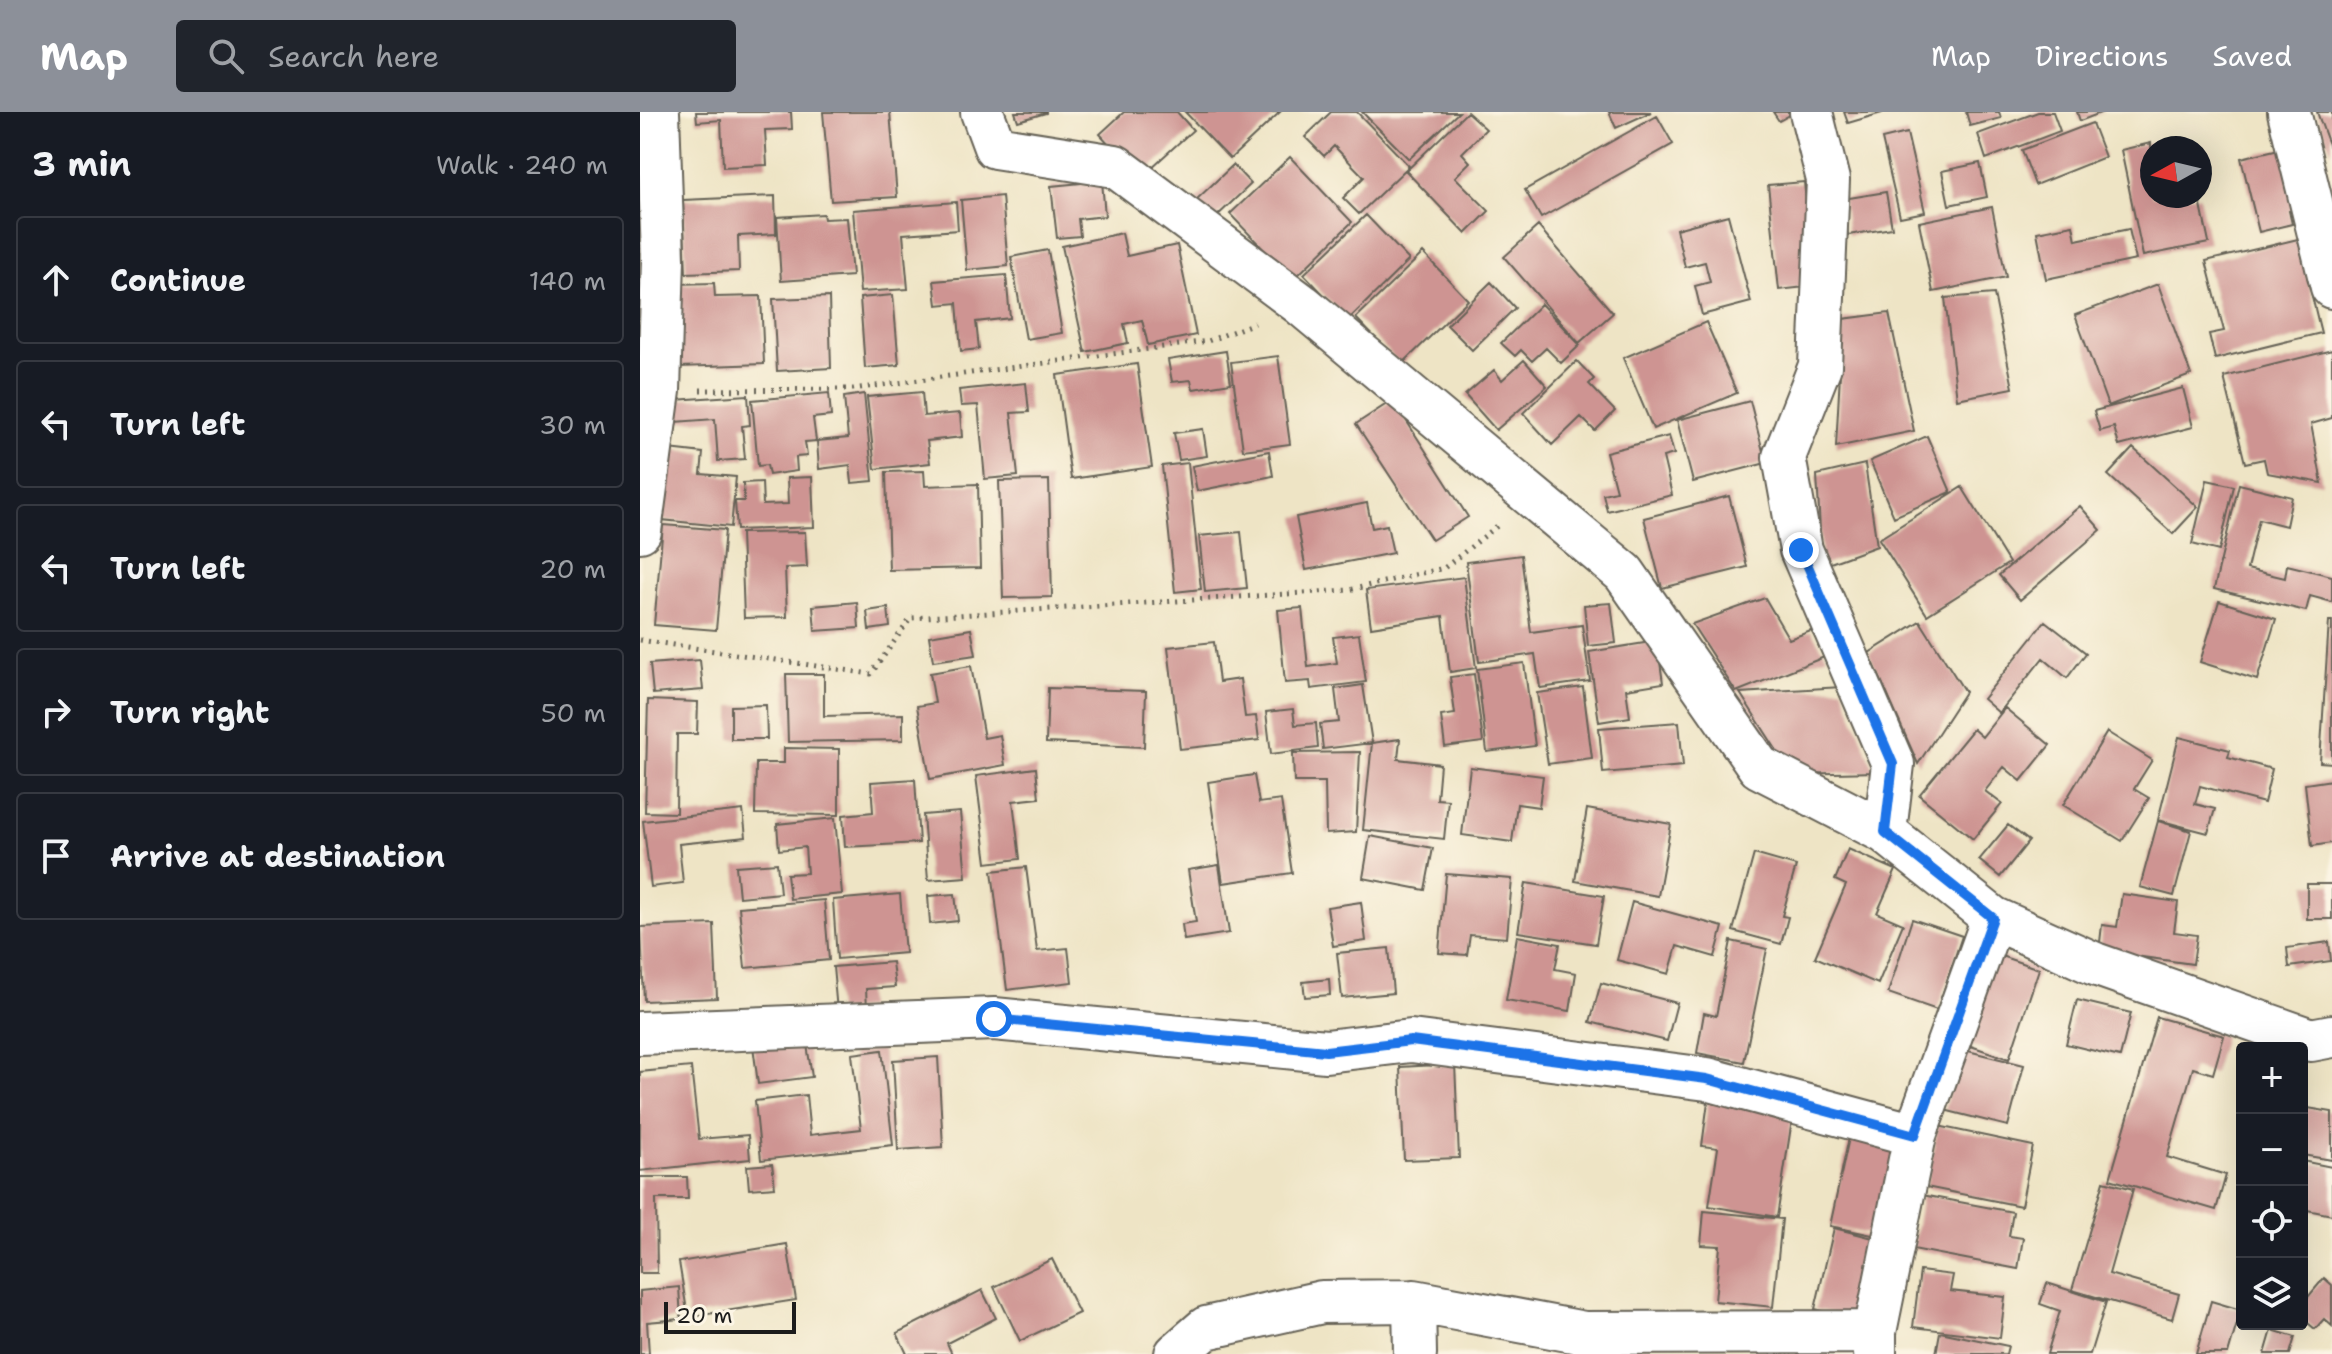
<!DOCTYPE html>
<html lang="en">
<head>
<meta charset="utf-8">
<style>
	body { margin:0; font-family:"Shantell Sans",sans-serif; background:#20242c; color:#f1f3f6 }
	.controls { position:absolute; right:24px; bottom:24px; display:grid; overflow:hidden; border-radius:8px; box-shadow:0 8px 32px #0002 }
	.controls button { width:72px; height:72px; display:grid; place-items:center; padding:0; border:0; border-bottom:2px solid #363941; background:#171b24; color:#f1f3f6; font:40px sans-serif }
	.compass { position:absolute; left:1500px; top:24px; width:72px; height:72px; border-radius:50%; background:#171b24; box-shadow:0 8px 32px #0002; rotate:262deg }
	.scale { position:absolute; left:24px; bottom:20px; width:132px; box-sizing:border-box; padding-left:8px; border:4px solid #1c1c1c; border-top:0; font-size:22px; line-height:28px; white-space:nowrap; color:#1c1c1c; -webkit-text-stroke:6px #fcf5e5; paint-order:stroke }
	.stop { position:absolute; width:24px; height:24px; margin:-18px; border:6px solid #1a73e8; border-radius:50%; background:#fff }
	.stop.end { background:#1a73e8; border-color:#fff; box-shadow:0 2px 8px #0008 }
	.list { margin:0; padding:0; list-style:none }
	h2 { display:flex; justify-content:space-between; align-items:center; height:104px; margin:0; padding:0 32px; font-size:34px }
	h2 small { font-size:26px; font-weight:400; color:#9ea1a6 }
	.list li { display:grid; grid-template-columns:52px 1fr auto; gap:24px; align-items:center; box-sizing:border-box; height:128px; margin:0 16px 16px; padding:0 16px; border:2px solid #363941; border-radius:8px }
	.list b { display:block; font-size:30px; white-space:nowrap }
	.list em { font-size:26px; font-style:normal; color:#9ea1a6 }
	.icon { flex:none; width:44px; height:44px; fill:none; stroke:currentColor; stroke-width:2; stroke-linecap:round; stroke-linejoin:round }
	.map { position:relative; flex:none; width:1692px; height:1242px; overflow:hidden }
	header { display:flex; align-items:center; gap:48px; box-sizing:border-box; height:112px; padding:0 40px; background:#8c9099; color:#fff }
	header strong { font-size:38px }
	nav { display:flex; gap:44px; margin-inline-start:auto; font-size:28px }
	.search { width:560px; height:72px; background:#20242c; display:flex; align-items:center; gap:20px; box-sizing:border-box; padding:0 28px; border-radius:8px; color:#9ea1a6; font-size:30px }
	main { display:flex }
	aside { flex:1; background:#171b24 }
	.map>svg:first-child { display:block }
	.building { fill:#ce9492 }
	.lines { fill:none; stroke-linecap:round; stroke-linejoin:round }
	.street-casing { stroke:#666257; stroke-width:46 }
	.path { stroke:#666257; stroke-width:5; stroke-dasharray:2 6; stroke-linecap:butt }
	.street { stroke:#fff; stroke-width:42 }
	.route { stroke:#1a73e8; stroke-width:10 }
</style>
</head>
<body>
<header>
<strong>Map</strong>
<div class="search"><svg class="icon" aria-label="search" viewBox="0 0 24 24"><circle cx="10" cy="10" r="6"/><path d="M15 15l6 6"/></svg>Search here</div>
<nav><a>Map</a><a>Directions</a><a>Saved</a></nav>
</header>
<main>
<aside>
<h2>3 min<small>Walk · 240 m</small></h2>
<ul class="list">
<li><svg class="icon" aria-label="ahead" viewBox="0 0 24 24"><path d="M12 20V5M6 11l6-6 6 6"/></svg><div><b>Continue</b></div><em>140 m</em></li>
<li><svg class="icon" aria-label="left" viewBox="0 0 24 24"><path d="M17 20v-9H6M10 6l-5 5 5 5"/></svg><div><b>Turn left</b></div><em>30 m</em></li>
<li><svg class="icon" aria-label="left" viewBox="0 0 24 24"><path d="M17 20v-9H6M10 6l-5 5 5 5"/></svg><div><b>Turn left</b></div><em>20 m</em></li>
<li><svg class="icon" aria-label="right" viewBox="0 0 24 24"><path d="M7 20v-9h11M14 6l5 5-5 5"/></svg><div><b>Turn right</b></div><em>50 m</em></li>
<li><svg class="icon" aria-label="arrive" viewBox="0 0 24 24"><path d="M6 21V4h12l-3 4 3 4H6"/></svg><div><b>Arrive at destination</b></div></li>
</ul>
</aside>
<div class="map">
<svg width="1692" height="1242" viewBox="0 0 1692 1242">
	<rect width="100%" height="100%" fill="#fcf5e5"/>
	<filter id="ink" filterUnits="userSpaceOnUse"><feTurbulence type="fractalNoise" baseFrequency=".0125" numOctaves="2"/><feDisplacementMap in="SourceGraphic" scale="16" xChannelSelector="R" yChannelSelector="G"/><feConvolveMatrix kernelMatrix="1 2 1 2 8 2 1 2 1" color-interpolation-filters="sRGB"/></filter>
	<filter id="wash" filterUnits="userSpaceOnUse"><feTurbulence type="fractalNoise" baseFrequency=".006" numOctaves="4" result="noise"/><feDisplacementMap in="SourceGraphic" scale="32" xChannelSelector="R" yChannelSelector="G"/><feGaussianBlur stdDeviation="1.8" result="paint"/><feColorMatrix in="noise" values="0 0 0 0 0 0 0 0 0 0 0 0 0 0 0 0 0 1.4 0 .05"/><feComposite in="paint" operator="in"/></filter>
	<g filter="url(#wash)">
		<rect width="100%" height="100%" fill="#eee4c5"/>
		<g id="blocks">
			<!-- building -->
			<path class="building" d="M56,0H151L152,17L125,18L127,53L83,55L81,8L57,10Z
				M183,0H250L257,85L191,89Z
				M375,0H406V1L378,9Z
				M484,0H537L553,18L500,66L460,22Z
				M545,0H640L590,47Z
				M691,0H717L769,54L719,102L703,86L724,65L694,34L684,44L665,25Z
				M722,0H819L769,47Z
				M827,0L846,17L822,41L830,50L815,65L849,99L826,122L766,59Z
				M969,0H1011L976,16Z
				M1133,0H1155L1139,9Z
				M1204,0H1242V1L1208,11Z
				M1326,0H1359L1361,6L1330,14Z
				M1398,0H1413L1420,19L1346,47L1338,22Z
				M1437,0H1463L1440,9Z
				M1677,0H1692V41Z
				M1017,4L1033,32L901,106L885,78Z
				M1452,11L1465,45L1395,73L1382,38Z
				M1267,21L1285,100L1260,105L1242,27Z
				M1511,31L1512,84H1559L1569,131L1503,144L1481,38Z
				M1656,33L1670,94L1649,99L1652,112L1619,120L1601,46Z
				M650,45L712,110L653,168L590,102Z
				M1340,51L1347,85L1309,93L1302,59Z
				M593,53L611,72L574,107L556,88Z
				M462,69L465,104L438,107L440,124L417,126L411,74Z
				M1164,70L1174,174L1139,178L1128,73Z
				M1246,80L1252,116L1208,123L1203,87Z
				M135,84L136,122L98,124L99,159L46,161L43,88Z
				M362,84L368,154L327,158L321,88Z
				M316,90L318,118L263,122L268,177L220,180L213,98Z
				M1352,95L1366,165L1293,180L1279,110Z
				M183,102L184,107L207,106L212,164L141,169L137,105Z
				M726,103L769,148L708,208L664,162Z
				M1088,103L1111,190L1062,203L1055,174L1070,170L1065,150L1045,155L1036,117Z
				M1433,113L1436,128L1489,117L1496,148L1406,167L1397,120Z
				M898,114L973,201L939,231L864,145Z
				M482,121L487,144L537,133L556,223L508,233L502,208L484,212L488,231L445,240L422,134Z
				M1658,127L1681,221L1575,247L1569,222L1584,219L1566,149Z
				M408,138L422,221L386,227L371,145Z
				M783,141L828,188L761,253L716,206Z
				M366,163L370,206L336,210L339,237L321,239L317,191L297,193L294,169Z
				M851,170L875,196L832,238L807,213Z
				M74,171L75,185L121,184L124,252L39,255L35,172Z
				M1518,172L1551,263L1468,294L1435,203Z
				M1354,182L1373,276L1317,287L1305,186Z
				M253,183L259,253L225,256L220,186Z
				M189,185L191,256L137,259L133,187Z
				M901,192L940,233L921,251L906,236L892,249L881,238L875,244L861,231Z
				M1249,201L1274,319L1196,335L1203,207Z
				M1066,210L1097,281L1013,317L983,246Z
				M1692,238V306L1671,312L1682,371L1627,361L1624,347L1605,351L1584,265Z
				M586,239L591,271L553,277L551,268L532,270L528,248Z
				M638,244L650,332L603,338L591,250Z
				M884,248L907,274L856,318L825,283L854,258L862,268Z
				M937,249L954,267L949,272L975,299L955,319L941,305L912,333L883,301Z
				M497,252L512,355L431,367L417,263Z
				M386,271L389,300L371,301L378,364L345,367L338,293L321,294L319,278Z
				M1543,276L1553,315L1479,334L1474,315L1460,319L1454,299Z
				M282,280L284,304L320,301L322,325L287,329L290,351L235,357L227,285Z
				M189,281L191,304L173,306L176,329L165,330L167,344L156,345L157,359L129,363L127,353L118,354L112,288Z
				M224,282L233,369L212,371L210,353L179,357L177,329L208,326L204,285Z
				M108,283L110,313L102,314L105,347L78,349L75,307L35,310L34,288Z
				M753,288L828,405L792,428L716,312Z
				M1110,289L1126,351L1053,370L1037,308Z
				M563,317L567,344L539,348L534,321Z
				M1029,324L1034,342L1023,345L1032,383L967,399L963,382L976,379L966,340Z
				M1287,324L1311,380L1254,405L1230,349Z
				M1493,336L1558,395L1533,422L1468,363Z
				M29,337L63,341L61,362L96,365L91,415L22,408Z
				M629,339L633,364L557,379L552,354Z
				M548,351L561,477L535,480L522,354Z
				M1225,352L1237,434L1182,454L1177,363Z
				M284,359L285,374L338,372L340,456L249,458L246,360Z
				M172,365L174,415L97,418L95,389H104L103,371L122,370L123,393L148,392L147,366Z
				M409,368L412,485L363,486L359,369Z
				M1567,368L1594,374L1579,439L1552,432Z
				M1599,372L1652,385L1646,414L1619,407L1607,457L1645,466L1647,453L1692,464V490L1670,484L1666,499L1574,477Z
				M1322,375L1369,451L1287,503L1239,427Z
				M1089,384L1107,455L1022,476L1004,406Z
				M727,391L732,416L747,413L753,441L666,458L656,405Z
				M1440,394L1461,418L1380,488L1359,463Z
				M23,413L85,418L76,518L14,513Z
				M165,420L167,455L145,456L147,505L104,506L101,421Z
				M601,420L607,476L565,480L559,424Z
				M881,443L891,520L942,513L950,569L900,576L895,542L839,550L826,450Z
				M824,465L836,556L810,560L803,504L731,515L726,478Z
				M1125,486L1149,527L1171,519L1187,544L1096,580L1052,512Z
				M1579,489L1636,507L1617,568L1560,550Z
				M217,490L219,516L175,519L173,494Z
				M971,491L976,531L948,534L944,493Z
				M248,496L250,515L229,518L227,499Z
				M662,496L668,555L697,551L693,525L719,522L726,570L671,577L670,569L645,571L638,498Z
				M1280,509L1325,580L1278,652L1229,541Z
				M1405,509L1446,541L1427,566L1403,546L1359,601L1343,587Z
				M1689,509H1692V651L1680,650Z
				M331,517L336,543L293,549L289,524Z
				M1017,529L1023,571L986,577L990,605L959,610L949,540Z
				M574,530L579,570L600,567L605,605L616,604L619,628L540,637L528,535Z
				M60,548L63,578L13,582L10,552Z
				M884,551L895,634L847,640L837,557Z
				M331,554L344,626L360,623L365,653L290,667L277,594L295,591L290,561Z
				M146,562H184V604L263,602V628L148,630Z
				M834,562L843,630L805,635L801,604L815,602L810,565Z
				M723,573L732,631L683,637L680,612L699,610L695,577Z
				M943,575L952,646L908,652L897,581Z
				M1202,575L1235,660L1152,662L1100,581Z
				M408,576L506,579L504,635L406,631Z
				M8,588L58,590L57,622H37L36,701L5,700Z
				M126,593L127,627H91V594Z
				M1365,596L1410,633L1381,669L1364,655L1345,679L1362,692L1333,727L1279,683L1333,617L1342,625Z
				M653,597L655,613L676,611L678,636L631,642L626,600Z
				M1039,610L1043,654L963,661L959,616Z
				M1467,620L1512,648L1494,677L1509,686L1482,729L1423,693Z
				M1539,625L1590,638L1588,645L1632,657L1624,691L1560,674L1555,692L1575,697L1568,721L1518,708Z
				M760,627L758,647L800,652L797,687L808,688L804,727L723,718L732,631Z
				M144,636L199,637V703L115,702L116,651H144Z
				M720,640L716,720L686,722L685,670H654L653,641Z
				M830,655L903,664L899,695L877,692L872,730L822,723Z
				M396,656L399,686L373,689L380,747L347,751L336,664Z
				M614,663L619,691L641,688L652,761L583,771L568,670Z
				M275,667L279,731L205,735L203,703L233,700L231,670Z
				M1692,668V731L1672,734L1665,672Z
				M947,697L1031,712L1018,784L935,769Z
				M103,698L106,725L39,732L43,771L11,775L3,709Z
				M320,700L326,765L288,768L283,703Z
				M195,706L202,782L150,787L147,762L167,761L165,735L139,738L137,712Z
				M1518,709L1551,719L1534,784L1500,775Z
				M1368,713L1389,729L1360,765L1339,748Z
				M730,724L793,736L785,778L723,766Z
				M1208,737L1256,758L1237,801L1263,812L1238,872L1175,845L1206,773L1195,768Z
				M1114,742L1156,754L1142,804L1148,805L1141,832L1093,819Z
				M137,751L140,781L99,785L96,754Z
				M579,753L589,821L544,828L542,812L556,810L548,758Z
				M386,755L397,839L428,836L432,870L367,878L352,759Z
				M806,762L872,767L867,826L830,823L827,843L799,841Z
				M886,771L964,784L956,832L878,820Z
				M1667,772H1692V807H1667Z
				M260,782L265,841L197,847L193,788Z
				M315,782L318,809L290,812L288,784Z
				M1482,782L1538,790L1534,820L1557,823L1553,852L1459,839L1462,813L1477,815Z
				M184,788L189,848L105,856L99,795Z
				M721,790L726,829L693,834L687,795Z
				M992,790L1083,815L1075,845L1037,834L1029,862L977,848Z
				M1272,807L1322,824L1297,898L1248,881Z
				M74,812L77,886L4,889L1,815Z
				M877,824L920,832L915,857L936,861L930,899L866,888Z
				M1091,829L1127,837L1104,950L1057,941L1064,901L1076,904Z
				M1689,830L1691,849L1649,855L1647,836Z
				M749,836L753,881L702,886L697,841Z
				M1352,841L1399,857L1369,947L1322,931Z
				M252,850L255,875L226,877L227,896L197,899L193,855Z
				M689,867L690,883L665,885L663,870Z
				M961,871L1037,891L1027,929L950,910Z
				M1437,888L1491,901L1480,945L1426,932Z
				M1517,905L1584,924L1573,962L1553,956L1527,1045L1586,1063L1576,1098L1470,1067Z
				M166,926L172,965L118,972L113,934Z
				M1320,937L1384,953L1368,1014L1304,998Z
				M242,938L253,1033L121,1048L115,989L166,983L170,1023L221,1017L212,942Z
				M298,945L303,1035L258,1038L253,948Z
				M815,952L819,1046L764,1048L760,955Z
				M51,955L59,1027L108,1023L110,1047L0,1059V960Z
				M1069,982L1154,995L1137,1105L1069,1094L1078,1036L1062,1034Z
				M1662,995L1692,1000V1048L1662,1043Z
				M1298,1014L1393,1034L1381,1094L1286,1075Z
				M1210,1021L1256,1031L1237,1124L1190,1114Z
				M1662,1049L1692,1055V1103L1662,1097Z
				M132,1052L135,1075L109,1077L107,1054Z
				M0,1065H47L48,1087H16L17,1161H0Z
				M1464,1069L1493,1077L1469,1162L1539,1182L1532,1207L1432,1178Z
				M1282,1083L1373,1100L1369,1124L1383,1126L1378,1157L1273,1137Z
				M1064,1099L1142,1107L1133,1195L1075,1189L1080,1134L1061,1133Z
				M1194,1116L1237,1127L1218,1207L1175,1197Z
				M147,1132L156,1188L48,1205L39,1150Z
				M412,1147L439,1201L380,1229L354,1175Z
				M1280,1159L1313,1163L1310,1179L1365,1185L1360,1226L1273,1215Z
				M1684,1166L1692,1173V1214L1684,1207L1675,1217L1662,1206V1192Z
				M1407,1171L1466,1190L1450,1242H1407L1420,1199L1400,1192Z
				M39,1175L41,1207L7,1210L9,1242H0V1179Z
				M342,1178L356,1206L307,1231L312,1242H267L257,1221Z
				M1571,1189L1601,1198L1588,1242H1556Z
				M1632,1218L1655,1225L1650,1242H1625Z
				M1300,1220L1368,1234L1366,1242H1296Z"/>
		</g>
	</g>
	<g filter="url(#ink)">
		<use href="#blocks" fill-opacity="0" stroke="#666257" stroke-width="2"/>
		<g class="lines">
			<defs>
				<path id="street" d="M342,0L355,35L475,54L662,193L984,461L1119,655L1245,720L1353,806L1455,852L1671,928L1692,924
					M1171,0L1188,68L1180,254L1144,345L1161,438L1253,652L1245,720
					M1649,0L1692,175
					M0,419L19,279L23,147L18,0
					M0,921L354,907L686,939L771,929L1067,967L1275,1023
					M774,1189L775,1242
					M536,1242L566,1216L682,1190L774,1189L944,1221L1235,1220
					M1235,1242V1220L1275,1023L1353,806"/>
			</defs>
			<!-- street casing -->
			<use href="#street" class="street-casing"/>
			<!-- path -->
			<path class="path" d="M60,278L213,277L568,229L615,211
				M0,528L231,562L271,506L709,478L804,456L861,411"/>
			<!-- street -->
			<use href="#street" class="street"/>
		</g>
	</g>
	<g class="lines" filter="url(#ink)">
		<!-- route -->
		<path class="route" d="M354,907L686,939L771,929L1067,967L1275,1023L1353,806L1245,720L1253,652L1161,438"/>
	</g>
</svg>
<div class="controls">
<button>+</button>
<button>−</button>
<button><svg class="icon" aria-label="locate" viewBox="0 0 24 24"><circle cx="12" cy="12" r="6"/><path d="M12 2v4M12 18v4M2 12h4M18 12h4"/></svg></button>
<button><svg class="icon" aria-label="layers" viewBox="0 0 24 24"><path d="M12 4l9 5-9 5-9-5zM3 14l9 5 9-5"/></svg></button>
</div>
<svg class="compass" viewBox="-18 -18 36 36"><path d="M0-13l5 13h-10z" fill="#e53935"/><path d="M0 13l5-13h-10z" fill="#9ea1a6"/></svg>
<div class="scale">20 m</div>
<div class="stop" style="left:354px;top:907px"></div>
<div class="stop end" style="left:1161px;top:438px"></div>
</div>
</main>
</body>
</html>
